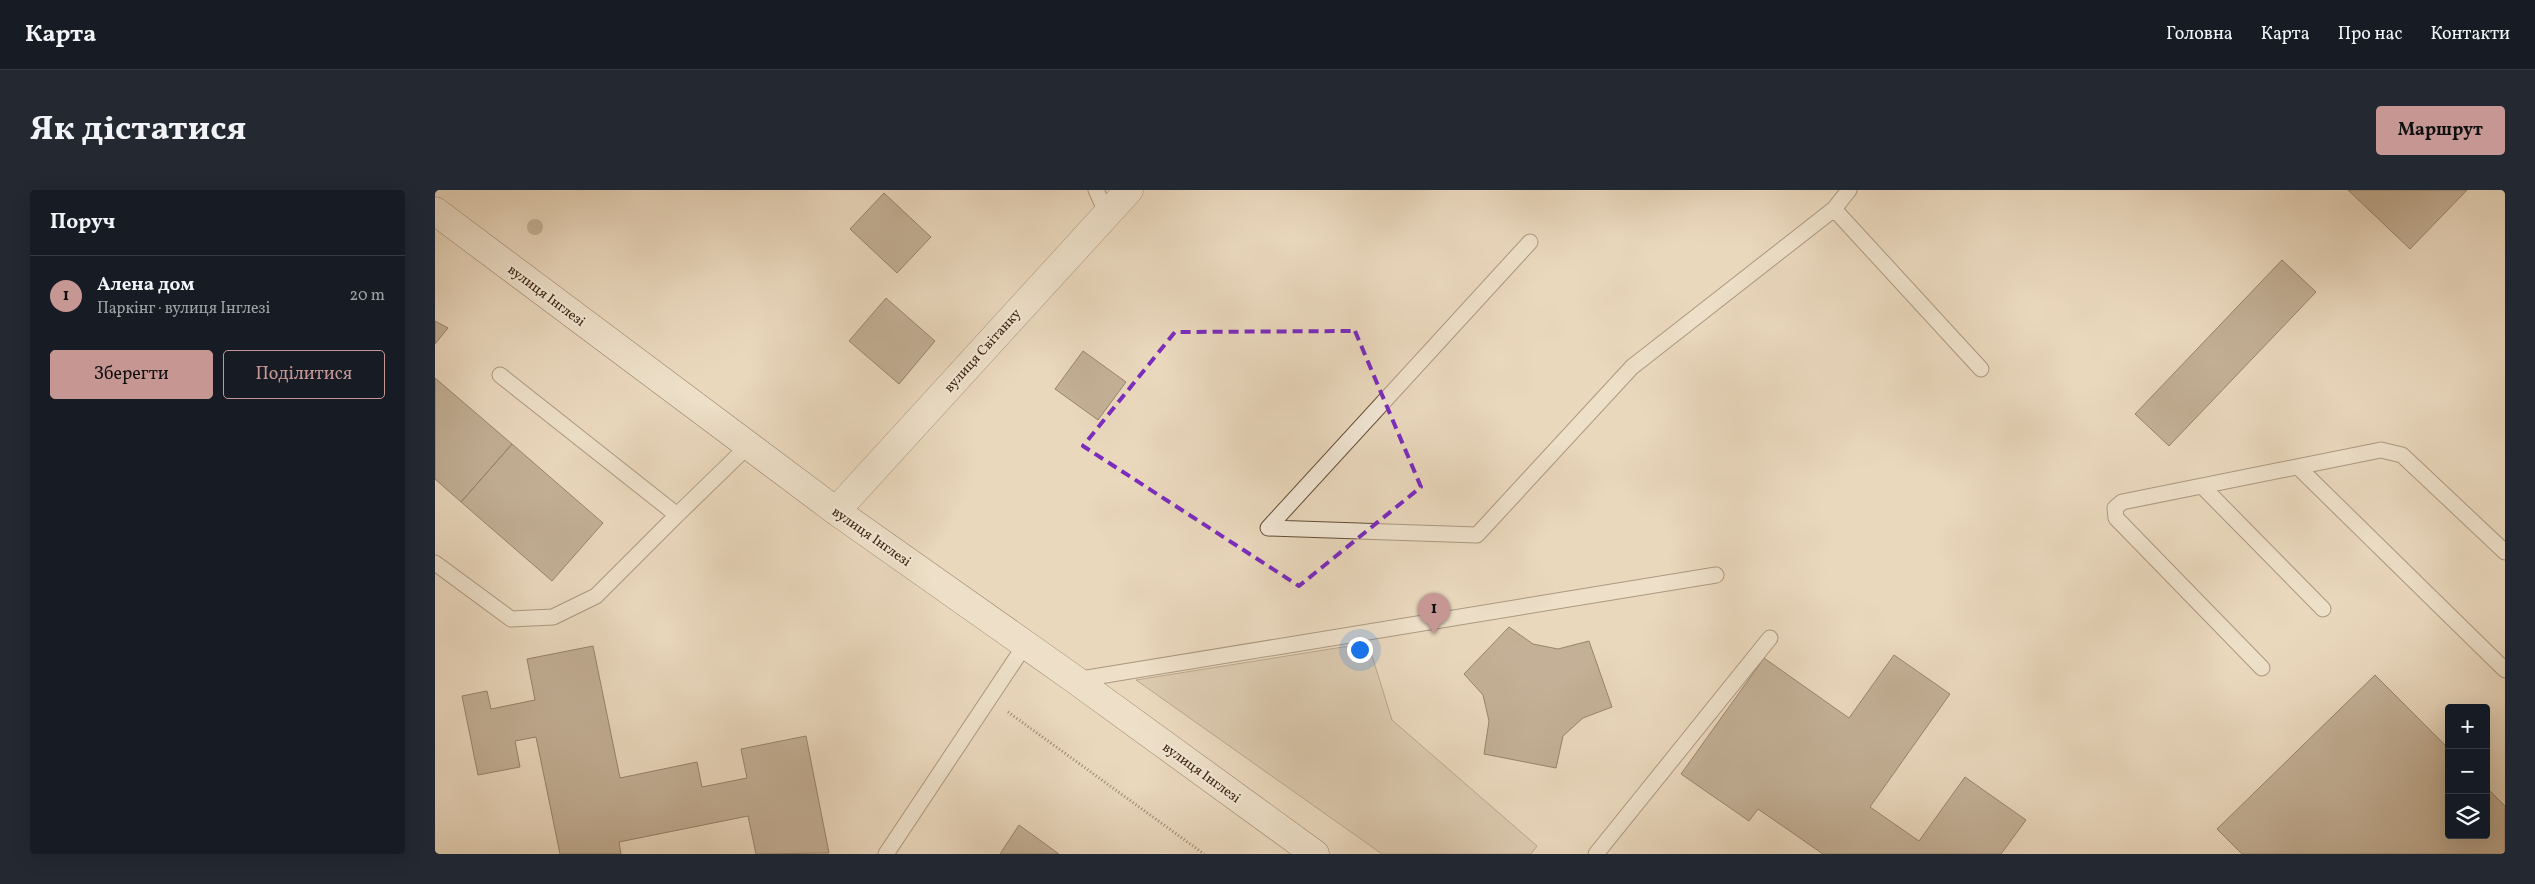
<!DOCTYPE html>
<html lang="uk">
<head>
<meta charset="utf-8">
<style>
	body { margin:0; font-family:Vollkorn,serif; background:#242831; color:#f1f3f6 }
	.controls { position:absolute; right:15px; bottom:15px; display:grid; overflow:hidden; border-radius:5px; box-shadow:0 5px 20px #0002 }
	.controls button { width:45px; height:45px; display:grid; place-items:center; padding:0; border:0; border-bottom:1px solid #363941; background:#171b24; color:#f1f3f6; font:25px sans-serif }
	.you { position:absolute; left:924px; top:459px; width:18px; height:18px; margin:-12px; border:4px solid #fff; border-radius:50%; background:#1a73e8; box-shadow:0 0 0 8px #1a73e833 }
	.badge { display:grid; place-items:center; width:32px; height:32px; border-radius:50%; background:#c59692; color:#111; font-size:16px; font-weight:700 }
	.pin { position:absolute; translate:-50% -41px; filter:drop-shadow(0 1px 2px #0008) }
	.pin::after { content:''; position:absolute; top:26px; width:18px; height:15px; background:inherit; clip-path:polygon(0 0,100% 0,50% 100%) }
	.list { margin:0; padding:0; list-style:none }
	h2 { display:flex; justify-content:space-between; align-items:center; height:65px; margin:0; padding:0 20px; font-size:21px }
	h2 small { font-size:16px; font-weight:400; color:#9ea1a6 }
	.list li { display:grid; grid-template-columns:32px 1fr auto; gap:15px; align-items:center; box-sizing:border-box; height:80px; padding:0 20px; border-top:1px solid #363941 }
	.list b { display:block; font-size:19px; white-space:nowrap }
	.list p { margin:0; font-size:16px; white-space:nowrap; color:#9ea1a6 }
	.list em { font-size:16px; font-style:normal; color:#9ea1a6 }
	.actions { display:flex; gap:10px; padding:15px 20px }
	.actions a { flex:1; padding:11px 0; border:1px solid #c59692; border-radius:5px; text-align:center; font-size:18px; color:#c59692 }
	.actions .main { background:#c59692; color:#111 }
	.icon { flex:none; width:28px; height:28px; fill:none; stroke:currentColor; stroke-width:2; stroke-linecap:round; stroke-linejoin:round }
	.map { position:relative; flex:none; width:2070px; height:664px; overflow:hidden; border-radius:5px }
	header { display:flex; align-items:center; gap:30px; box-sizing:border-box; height:70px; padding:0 25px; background:#171b24; border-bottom:1px solid #363941 }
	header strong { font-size:24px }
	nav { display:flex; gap:28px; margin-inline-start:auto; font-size:18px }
	.intro { display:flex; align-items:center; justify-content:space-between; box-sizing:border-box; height:120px; padding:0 30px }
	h1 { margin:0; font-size:35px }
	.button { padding:12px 22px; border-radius:5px; background:#c59692; color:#111; font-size:18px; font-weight:700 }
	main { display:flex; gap:30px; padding:0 30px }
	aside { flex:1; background:#171b24; border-radius:5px; box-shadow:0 5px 20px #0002 }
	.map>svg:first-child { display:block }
	.green { fill:#ccb89e; stroke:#826b54 }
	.building { fill:#957f67; stroke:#381e09 }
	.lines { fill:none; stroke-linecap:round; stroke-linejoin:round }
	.lane-casing { stroke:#644c36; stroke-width:17 }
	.street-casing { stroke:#644c36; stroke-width:29 }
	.secondary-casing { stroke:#381e09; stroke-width:29 }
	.path { stroke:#381e09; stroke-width:3; stroke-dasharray:1 2.5; stroke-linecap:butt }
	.lane { stroke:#f1e6d4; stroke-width:15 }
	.street { stroke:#f1e6d4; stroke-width:28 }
	.secondary { stroke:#f1e6d4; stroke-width:28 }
	.tree { fill:#9c876e }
	.marked { fill:none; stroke:#7b2cbf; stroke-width:4; stroke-dasharray:10 6; stroke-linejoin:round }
	.labels { text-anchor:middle; stroke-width:4.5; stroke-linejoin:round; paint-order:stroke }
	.street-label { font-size:14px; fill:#381e09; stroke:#f1e6d4 }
</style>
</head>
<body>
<header>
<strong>Карта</strong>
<nav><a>Головна</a><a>Карта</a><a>Про нас</a><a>Контакти</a></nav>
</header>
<div class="intro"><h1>Як дістатися</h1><a class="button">Маршрут</a></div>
<main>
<aside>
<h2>Поруч<small></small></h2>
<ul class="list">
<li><span class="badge">1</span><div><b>Алена дом</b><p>Паркінг · вулиця Інглезі</p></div><em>20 m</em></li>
</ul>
<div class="actions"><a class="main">Зберегти</a><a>Поділитися</a></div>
</aside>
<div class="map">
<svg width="2070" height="664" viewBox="0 0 2070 664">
	<rect width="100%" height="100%" fill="#ead8bd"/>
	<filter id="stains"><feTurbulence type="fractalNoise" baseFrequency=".004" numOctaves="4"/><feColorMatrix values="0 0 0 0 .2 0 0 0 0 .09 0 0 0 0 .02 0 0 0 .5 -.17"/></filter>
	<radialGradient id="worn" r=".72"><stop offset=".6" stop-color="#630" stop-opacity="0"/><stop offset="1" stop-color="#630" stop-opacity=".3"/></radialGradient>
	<!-- green -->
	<path class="green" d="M933,453L957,530L1102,656L1096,664H947L701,490Z"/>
	<!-- building -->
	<path class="building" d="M1913,0H2032L1975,59Z
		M449,3L496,47L462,83L415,39Z
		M1847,70L1881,102L1734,256L1700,224Z
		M451,108L500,151L464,194L414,151Z
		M0,131L13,138L0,154Z
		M648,161L691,192L663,230L620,199Z
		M0,188L77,254L26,312L0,289Z
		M77,254L168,333L117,391L26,312Z
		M1074,437L1098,454L1123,459L1154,451L1177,517L1148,528L1128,546L1121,578L1049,564L1054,531L1048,505L1029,484Z
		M158,456L185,588L262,572L267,597L312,588L306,559L371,546L394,663L321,664L313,626L184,652L186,664H125L101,547L80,551L85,577L43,585L27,506L52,501L56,519L100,510L92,469Z
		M1459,465L1515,504L1435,617L1484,651L1530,587L1591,630L1566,664H1388L1323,619L1314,631L1246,584L1329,468L1414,528Z
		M1940,485L2014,559V645H2051V597L2070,616V664H1807L1782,639Z
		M584,635L624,664H565Z"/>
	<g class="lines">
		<defs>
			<path id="lane" d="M661,0L672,24
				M1399,19L1546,179
				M1095,52L833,338L1042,345L1197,177L1399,19L1414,0
				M1863,277L2070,480
				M1767,296L1888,419
				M242,325L313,256
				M0,373L76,429L118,427L161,406L242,325L65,185
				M1827,478L1681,328L1680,318L1687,312L1946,260L1967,265L2070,362
				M640,490L1281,385
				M451,664L590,455
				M1161,664L1335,448"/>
			<path id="street" d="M401,321L694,0"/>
			<path id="secondary" d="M0,21L401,321L635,486L880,664"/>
		</defs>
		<!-- lane casing -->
		<use href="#lane" class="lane-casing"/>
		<!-- street casing -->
		<use href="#street" class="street-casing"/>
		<!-- secondary casing -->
		<use href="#secondary" class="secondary-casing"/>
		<!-- path -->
		<path class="path" d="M573,522L769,664"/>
		<!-- lane -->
		<use href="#lane" class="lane"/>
		<!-- street -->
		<use href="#street" class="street"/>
		<!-- secondary -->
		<use href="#secondary" class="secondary"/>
	</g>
	<!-- trees -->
	<circle class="tree" cx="100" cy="37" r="8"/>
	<!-- marked area -->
	<path d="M0 0H2070V664H0ZM920,141L986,297L864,396L648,256L740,142Z" fill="#ead8bd" fill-opacity=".55" fill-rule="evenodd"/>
	<path class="marked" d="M920,141L986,297L864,396L648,256L740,142Z"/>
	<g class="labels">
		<!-- street labels -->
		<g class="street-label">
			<text transform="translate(112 105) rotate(37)" y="5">вулиця Інглезі</text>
			<text transform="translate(547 160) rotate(-48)" y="5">вулиця Світанку</text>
			<text transform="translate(437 346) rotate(35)" y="5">вулиця Інглезі</text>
			<text transform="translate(767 582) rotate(36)" y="5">вулиця Інглезі</text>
		</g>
	</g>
	<rect width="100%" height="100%" filter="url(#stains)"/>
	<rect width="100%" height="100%" fill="url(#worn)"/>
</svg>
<div class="controls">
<button>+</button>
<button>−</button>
<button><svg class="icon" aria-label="layers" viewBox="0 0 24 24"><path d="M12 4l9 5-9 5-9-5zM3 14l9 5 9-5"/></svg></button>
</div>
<div class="you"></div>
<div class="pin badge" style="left:999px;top:444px">1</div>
</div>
</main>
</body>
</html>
